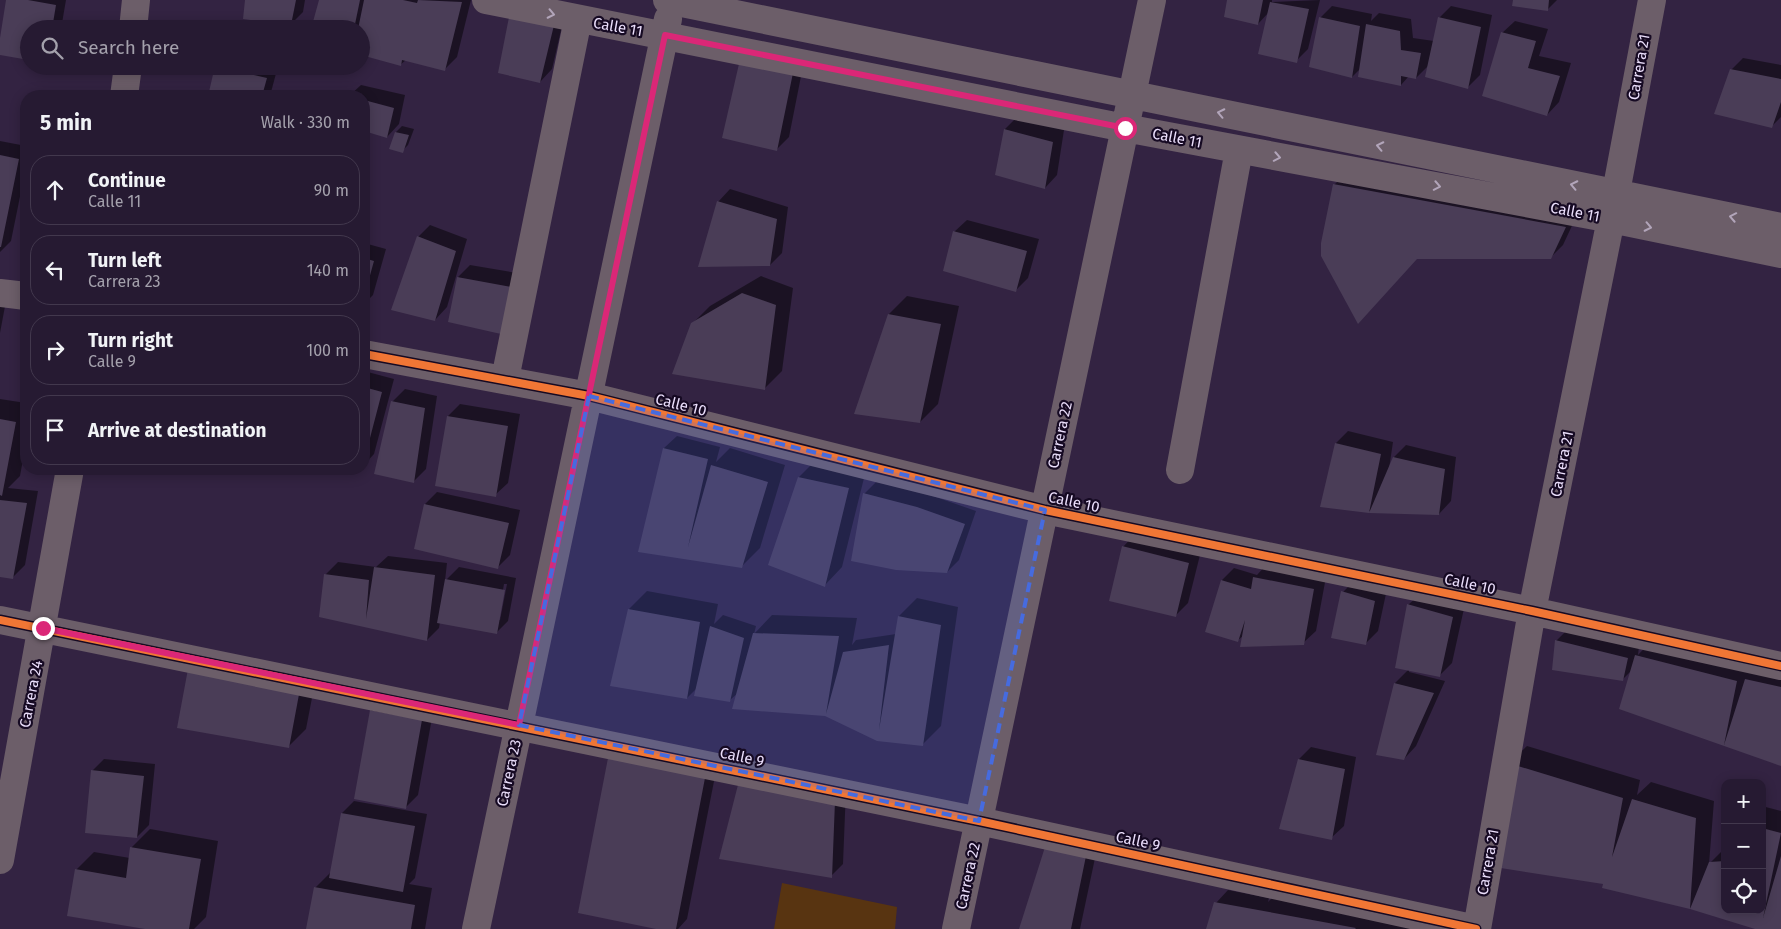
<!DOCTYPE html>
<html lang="en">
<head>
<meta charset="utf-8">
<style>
	body { margin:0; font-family:"Fira Sans",sans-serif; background:#2e233a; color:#f1f3f6 }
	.controls { position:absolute; right:15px; bottom:15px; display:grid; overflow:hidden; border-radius:10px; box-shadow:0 2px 12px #0003 }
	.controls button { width:45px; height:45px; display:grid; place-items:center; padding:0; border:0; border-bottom:1px solid #42384d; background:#261a32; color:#f1f3f6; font:25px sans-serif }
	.stop { position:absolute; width:15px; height:15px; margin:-11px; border:4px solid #db2777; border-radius:50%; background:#fff }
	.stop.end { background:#db2777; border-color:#fff; box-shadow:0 1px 5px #0008 }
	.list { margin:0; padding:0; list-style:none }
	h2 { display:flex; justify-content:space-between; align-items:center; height:65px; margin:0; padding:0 20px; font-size:21px }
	h2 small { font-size:16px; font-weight:400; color:#a4a1ac }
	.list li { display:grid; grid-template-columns:32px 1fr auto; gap:15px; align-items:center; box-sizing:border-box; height:70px; margin:0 10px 10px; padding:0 10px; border:1px solid #42384d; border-radius:20px }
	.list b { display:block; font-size:19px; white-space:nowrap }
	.list p { margin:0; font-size:16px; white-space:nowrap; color:#a4a1ac }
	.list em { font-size:16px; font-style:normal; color:#a4a1ac }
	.icon { flex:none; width:28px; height:28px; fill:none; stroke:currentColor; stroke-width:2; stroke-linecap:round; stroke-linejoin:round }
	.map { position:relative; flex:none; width:1781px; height:929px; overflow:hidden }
	.search { position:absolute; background:#261a32; box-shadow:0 2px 12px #0003; left:20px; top:20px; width:350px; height:55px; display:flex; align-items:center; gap:12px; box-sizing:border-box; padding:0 18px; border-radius:28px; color:#a4a1ac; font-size:19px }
	.panel { position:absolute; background:#261a32; box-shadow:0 2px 12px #0003; left:20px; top:90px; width:350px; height:385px; border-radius:20px }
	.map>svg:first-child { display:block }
	.green { fill:#583411 }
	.shadow { fill:#0007; fill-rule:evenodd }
	.building { fill:#4a3d57 }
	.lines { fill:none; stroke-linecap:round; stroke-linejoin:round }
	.minor { stroke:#6c5e69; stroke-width:28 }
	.cycleway-casing { stroke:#160a23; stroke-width:11 }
	.cycleway { stroke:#f07635; stroke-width:8 }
	.oneway { stroke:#b2a5ba }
	.route { stroke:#db2777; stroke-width:6 }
	.marked { fill:#466bdf; fill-opacity:0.2; stroke:#466bdf; stroke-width:4; stroke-dasharray:10 6; stroke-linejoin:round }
	.labels { text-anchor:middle; stroke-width:4.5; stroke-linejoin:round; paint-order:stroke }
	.street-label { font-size:15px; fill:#ebdffc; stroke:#160a23 }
</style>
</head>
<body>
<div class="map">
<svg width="1781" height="929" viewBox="0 0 1781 929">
	<rect width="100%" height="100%" fill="#332342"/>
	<!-- green -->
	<path class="green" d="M782,883L897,907L895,929H774Z"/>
	<!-- shadow -->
	<path class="shadow" d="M8,0H66L61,29H29L0,53Z
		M246,0H305L303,12L291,24Z
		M320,0H471L457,57L444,70L406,60L400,65L361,29H312Z
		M1228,0H1272V2L1320,0L1308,49L1296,61L1269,12L1258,24Z
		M1515,0H1557L1547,10Z
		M1332,6L1372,14L1371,21L1379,13L1411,19L1413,38L1434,41L1439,18L1451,6L1492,15L1480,75L1467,88L1429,65L1416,78L1409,76L1401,85L1360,69L1352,77L1320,18Z
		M566,9L552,69L540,82L499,72Z
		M1515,21L1548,29L1539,56L1571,63L1559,102L1547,115L1502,33Z
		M742,56H805L789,137L777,149Z
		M1743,58L1781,65V117L1771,127L1731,70Z
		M216,66H278L270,96H210Z
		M361,85L405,95L399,124L387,137L364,130V96H349Z
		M1017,117L1064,130L1057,175L1045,188L997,174L1005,129Z
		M402,126L414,129L408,145L402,151L391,148L396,132Z
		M0,141L26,146V167L11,241L0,252Z
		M1346,173L1577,215L1563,245L1551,257L1418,258L1334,185Z
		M730,189L788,207L782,253L770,265L718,202Z
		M967,220L1039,239L1028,278L1016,290L954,232Z
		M430,225L467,239L447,307L435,320L418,237Z
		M364,243L386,249L373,295L364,304Z
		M470,265L523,274L513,320L458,277Z
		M761,276L793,288L782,371L764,389L692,324L710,306Z
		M907,296L959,306L938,404L920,422L889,314Z
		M0,300L6,301L0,333Z
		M364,371L394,379L374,454L364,465Z
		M405,389L437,396L426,469L414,481L392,402Z
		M0,399L26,403V443L20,476L8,488L38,491L25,565L13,577L0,575Z
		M460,404L520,414L508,483L495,495L448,416Z
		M1348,431L1393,442L1389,469L1394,457L1406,445L1456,457L1451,501L1439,514L1369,511L1336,443Z
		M677,436L720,447L716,462L730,448L785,465L760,548L742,566L639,551L664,448Z
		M817,459L866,470L842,567L825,585L770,564L799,477Z
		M877,481L930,495L976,511L959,560L947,572L864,494Z
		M437,492L520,510L510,555L498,567L425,504Z
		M1135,534L1201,551L1188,603L1176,615L1123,547Z
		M388,556L447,563L445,581L459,567L516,578L508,621L496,633L440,622L439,628L427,640L320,616L326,574L338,562L376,567ZM504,584H507L500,620H498Z
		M1266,565L1326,577L1316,631L1303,643L1243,636L1238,640L1222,580L1234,568L1257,575Z
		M1355,580L1387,589L1378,631L1366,643L1343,592Z
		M647,591L718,604L714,624L723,615L756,626L754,634L772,615L857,618L852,645L856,640L896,634L899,616L917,598L958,607L941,726L923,744L825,715L738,693L730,700L698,687L687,698L629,609Z
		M1421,593L1465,604L1452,663L1439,676L1409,669V672L1445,681L1416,746L1404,759L1395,683L1409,669L1408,605Z
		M1569,628L1639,646L1638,655L1654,638L1781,666V765L1621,708L1632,670L1623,679L1556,641Z
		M317,672L306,729L288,747L179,727Z
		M434,707L418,795L405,808L371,710Z
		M1527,746L1640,780L1637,795L1651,782L1714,801L1709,864L1725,848V910H1762V806L1781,811V929H1759L1691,908L1604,887L1605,883L1509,763Z
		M622,747L717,766L687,919L678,929H662Z
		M1311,747L1356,757L1344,826L1331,838L1299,759Z
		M104,759L155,764L149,825L137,837L92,771Z
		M846,789L843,864L831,876L721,858Z
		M354,801L427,814L415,878L409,884L432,888L425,929H308L315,888L331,872L342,813Z
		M150,829L218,841L206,917L194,929H152L76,870L94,852L130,858L132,847Z
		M1098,844L1080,929H1020Z
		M1228,890L1269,898L1268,902L1277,893L1415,929H1207L1216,903Z"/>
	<!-- building -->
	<path class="building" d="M6,0H28L56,5L52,29H29V60L0,55V38Z
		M245,0H296L291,25L243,19Z
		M319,0H360L354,29H311Z
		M364,0H403L417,3L418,0L462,2L445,71L402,60L401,66L361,55V29H358Z
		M1227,0H1263L1258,25L1224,17Z
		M1513,0H1549L1548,11L1512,6Z
		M1270,2L1309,9L1297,63L1258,54Z
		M510,12L555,21L540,83L498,73Z
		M1319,17L1360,26L1352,78L1309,67Z
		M1438,17L1481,27L1468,89L1425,77Z
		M1366,24L1400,31L1401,50L1421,53L1416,79L1401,76V86L1358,77Z
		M1501,32L1536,41L1528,68L1560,76L1547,116L1482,96Z
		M741,55L794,68L777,151L722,138Z
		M215,66L267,78L262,96H208Z
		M1730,69L1781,79V102L1772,128L1714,114Z
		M364,100L394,108L387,138L364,131Z
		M1004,129L1053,142L1045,189L995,175Z
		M395,132L409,135L403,153L389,149Z
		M0,155L19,159L1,247H0Z
		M1333,184L1566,227L1551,259H1417L1358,324L1321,256V243Z
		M717,201L777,219L770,266L698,267Z
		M953,231L1027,251L1016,292L943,271Z
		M417,236L456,251L435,321L391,310Z
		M364,258L374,261L364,297Z
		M457,277L512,287L501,334L448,322Z
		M742,293L776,305L765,390L672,374L691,323Z
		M888,314L941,324L920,423L854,414Z
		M364,387L382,392L364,461Z
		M391,401L425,408L414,483L374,474Z
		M447,416L508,426L496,497L435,486Z
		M0,419L16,422L2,496L0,495Z
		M1335,443L1381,454L1369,513L1320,507Z
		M663,448L708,459L688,547L711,465L768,482L742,568L638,552Z
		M1393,457L1445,469L1439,515L1369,513Z
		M798,477L849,488L825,587L768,565Z
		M863,493L917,507L965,524L947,573L896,570L851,561Z
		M0,500L27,503L13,579L0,577Z
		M424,504L509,523L498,569L414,549Z
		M1122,546L1189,563L1176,617L1109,601Z
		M374,567L435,575L427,641L319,617L324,574L369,580L366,619Z
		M1253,577L1314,589L1304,645L1240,647L1245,620L1238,642L1205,632L1221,580L1251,589Z
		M445,579L505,590L497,634L437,623Z
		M1341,591L1375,601L1366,645L1331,638Z
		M1407,604L1453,617L1440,677L1395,668Z
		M628,609L700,622L687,699L610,686Z
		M898,616L941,625L923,746L877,741L825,716L732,709L753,633L839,636L826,714L843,652L889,645L879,730Z
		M710,626L744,638L730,702L694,696Z
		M1555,640L1628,658L1623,681L1552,670Z
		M1635,655L1737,681L1724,745L1745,679L1781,687V766L1619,709Z
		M188,669L300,689L289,748L177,728Z
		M1394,683L1434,693L1404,760L1376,755Z
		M370,710L422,720L406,809L354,799Z
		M608,758L705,778L676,929H656L578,913Z
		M1298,759L1345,769L1332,840L1279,829Z
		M1508,763L1623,798L1612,857L1632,799L1696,818L1690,909L1602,888L1603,884L1488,866Z
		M91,770L144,776L137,838L85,833Z
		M740,777L835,801L832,878L719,859Z
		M341,813L415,826L403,892L329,878Z
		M1762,828L1781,833L1763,918L1781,856V929H1755L1690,909L1709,862L1725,861V910H1762Z
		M130,847L201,859L189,929H145L67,916L75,869L126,878Z
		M1045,847L1086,856L1071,929H1019Z
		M314,887L415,905L411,929H306Z
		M1214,902L1356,928L1355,929H1206Z"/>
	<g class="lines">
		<!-- minor -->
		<path class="minor" d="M486,0L1125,128L1611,219L1781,254
			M667,0L1781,227
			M133,29L136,0
			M124,96L128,66
			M0,293L26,296
			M364,354L589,396L1045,510L1532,611L1781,666
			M505,379L578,19
			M1180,470L1239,150
			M0,620L979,821L1476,929
			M0,860L70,469
			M476,929L668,19
			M956,929L1152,0
			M1477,929L1532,611L1611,219L1652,0"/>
		<defs>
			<path id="cycleway" d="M364,354L589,396L1045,510L1532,611L1781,666
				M0,620L979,821L1476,929"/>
		</defs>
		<!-- cycleway casing -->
		<use href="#cycleway" class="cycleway-casing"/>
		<!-- cycleway -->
		<use href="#cycleway" class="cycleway"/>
	</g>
	<!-- one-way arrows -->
	<defs><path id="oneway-chevron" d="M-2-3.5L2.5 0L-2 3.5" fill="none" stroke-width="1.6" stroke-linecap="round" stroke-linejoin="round" transform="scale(1.25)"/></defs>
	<g class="oneway">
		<use href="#oneway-chevron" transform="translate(551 14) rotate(12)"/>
		<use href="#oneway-chevron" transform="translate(1221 113) rotate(-168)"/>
		<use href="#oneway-chevron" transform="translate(1380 146) rotate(-168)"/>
		<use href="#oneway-chevron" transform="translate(1277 157) rotate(11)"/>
		<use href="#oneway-chevron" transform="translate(1574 185) rotate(-168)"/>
		<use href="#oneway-chevron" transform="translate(1437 186) rotate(11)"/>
		<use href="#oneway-chevron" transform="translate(1733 217) rotate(-169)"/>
		<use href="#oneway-chevron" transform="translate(1648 227) rotate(12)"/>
	</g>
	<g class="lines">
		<!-- route -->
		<path class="route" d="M43,628L519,725L665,35L1125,128"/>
	</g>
	<!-- marked area -->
	<path class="marked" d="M589,396L1045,510L979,821L519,725Z"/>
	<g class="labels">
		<!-- street labels -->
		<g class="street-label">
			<text transform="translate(618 27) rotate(10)" y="5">Calle 11</text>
			<text transform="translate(1639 67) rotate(-80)" y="5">Carrera 21</text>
			<text transform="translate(1177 138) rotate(11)" y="5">Calle 11</text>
			<text transform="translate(1575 212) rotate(11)" y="5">Calle 11</text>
			<text transform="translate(681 405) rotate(14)" y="5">Calle 10</text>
			<text transform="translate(1060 435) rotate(-78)" y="5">Carrera 22</text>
			<text transform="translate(1562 464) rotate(-79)" y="5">Carrera 21</text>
			<text transform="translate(1074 502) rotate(12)" y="5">Calle 10</text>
			<text transform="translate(1470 584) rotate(12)" y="5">Calle 10</text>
			<text transform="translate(31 694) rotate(-79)" y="5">Carrera 24</text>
			<text transform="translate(742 757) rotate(12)" y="5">Calle 9</text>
			<text transform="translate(509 773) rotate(-78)" y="5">Carrera 23</text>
			<text transform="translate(1138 841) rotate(12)" y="5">Calle 9</text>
			<text transform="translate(1488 862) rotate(-80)" y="5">Carrera 21</text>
			<text transform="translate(968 876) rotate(-78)" y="5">Carrera 22</text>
		</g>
	</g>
</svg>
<div class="controls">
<button>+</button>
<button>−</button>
<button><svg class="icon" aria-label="locate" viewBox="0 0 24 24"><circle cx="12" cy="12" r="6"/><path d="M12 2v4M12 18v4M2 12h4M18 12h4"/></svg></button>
</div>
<div class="stop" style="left:1125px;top:128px"></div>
<div class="stop end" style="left:43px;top:628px"></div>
<div class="search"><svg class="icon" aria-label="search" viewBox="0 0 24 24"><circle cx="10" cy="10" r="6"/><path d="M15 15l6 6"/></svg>Search here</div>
<section class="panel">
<h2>5 min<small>Walk · 330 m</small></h2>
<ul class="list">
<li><svg class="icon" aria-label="ahead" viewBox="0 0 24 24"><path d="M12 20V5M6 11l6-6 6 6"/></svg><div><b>Continue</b><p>Calle 11</p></div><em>90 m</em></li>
<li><svg class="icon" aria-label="left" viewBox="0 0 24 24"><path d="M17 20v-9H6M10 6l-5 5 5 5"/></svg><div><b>Turn left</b><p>Carrera 23</p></div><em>140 m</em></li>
<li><svg class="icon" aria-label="right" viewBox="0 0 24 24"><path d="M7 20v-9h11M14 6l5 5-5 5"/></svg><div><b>Turn right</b><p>Calle 9</p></div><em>100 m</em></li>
<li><svg class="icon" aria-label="arrive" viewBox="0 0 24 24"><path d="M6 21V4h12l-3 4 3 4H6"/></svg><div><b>Arrive at destination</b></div></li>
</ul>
</section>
</div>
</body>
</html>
